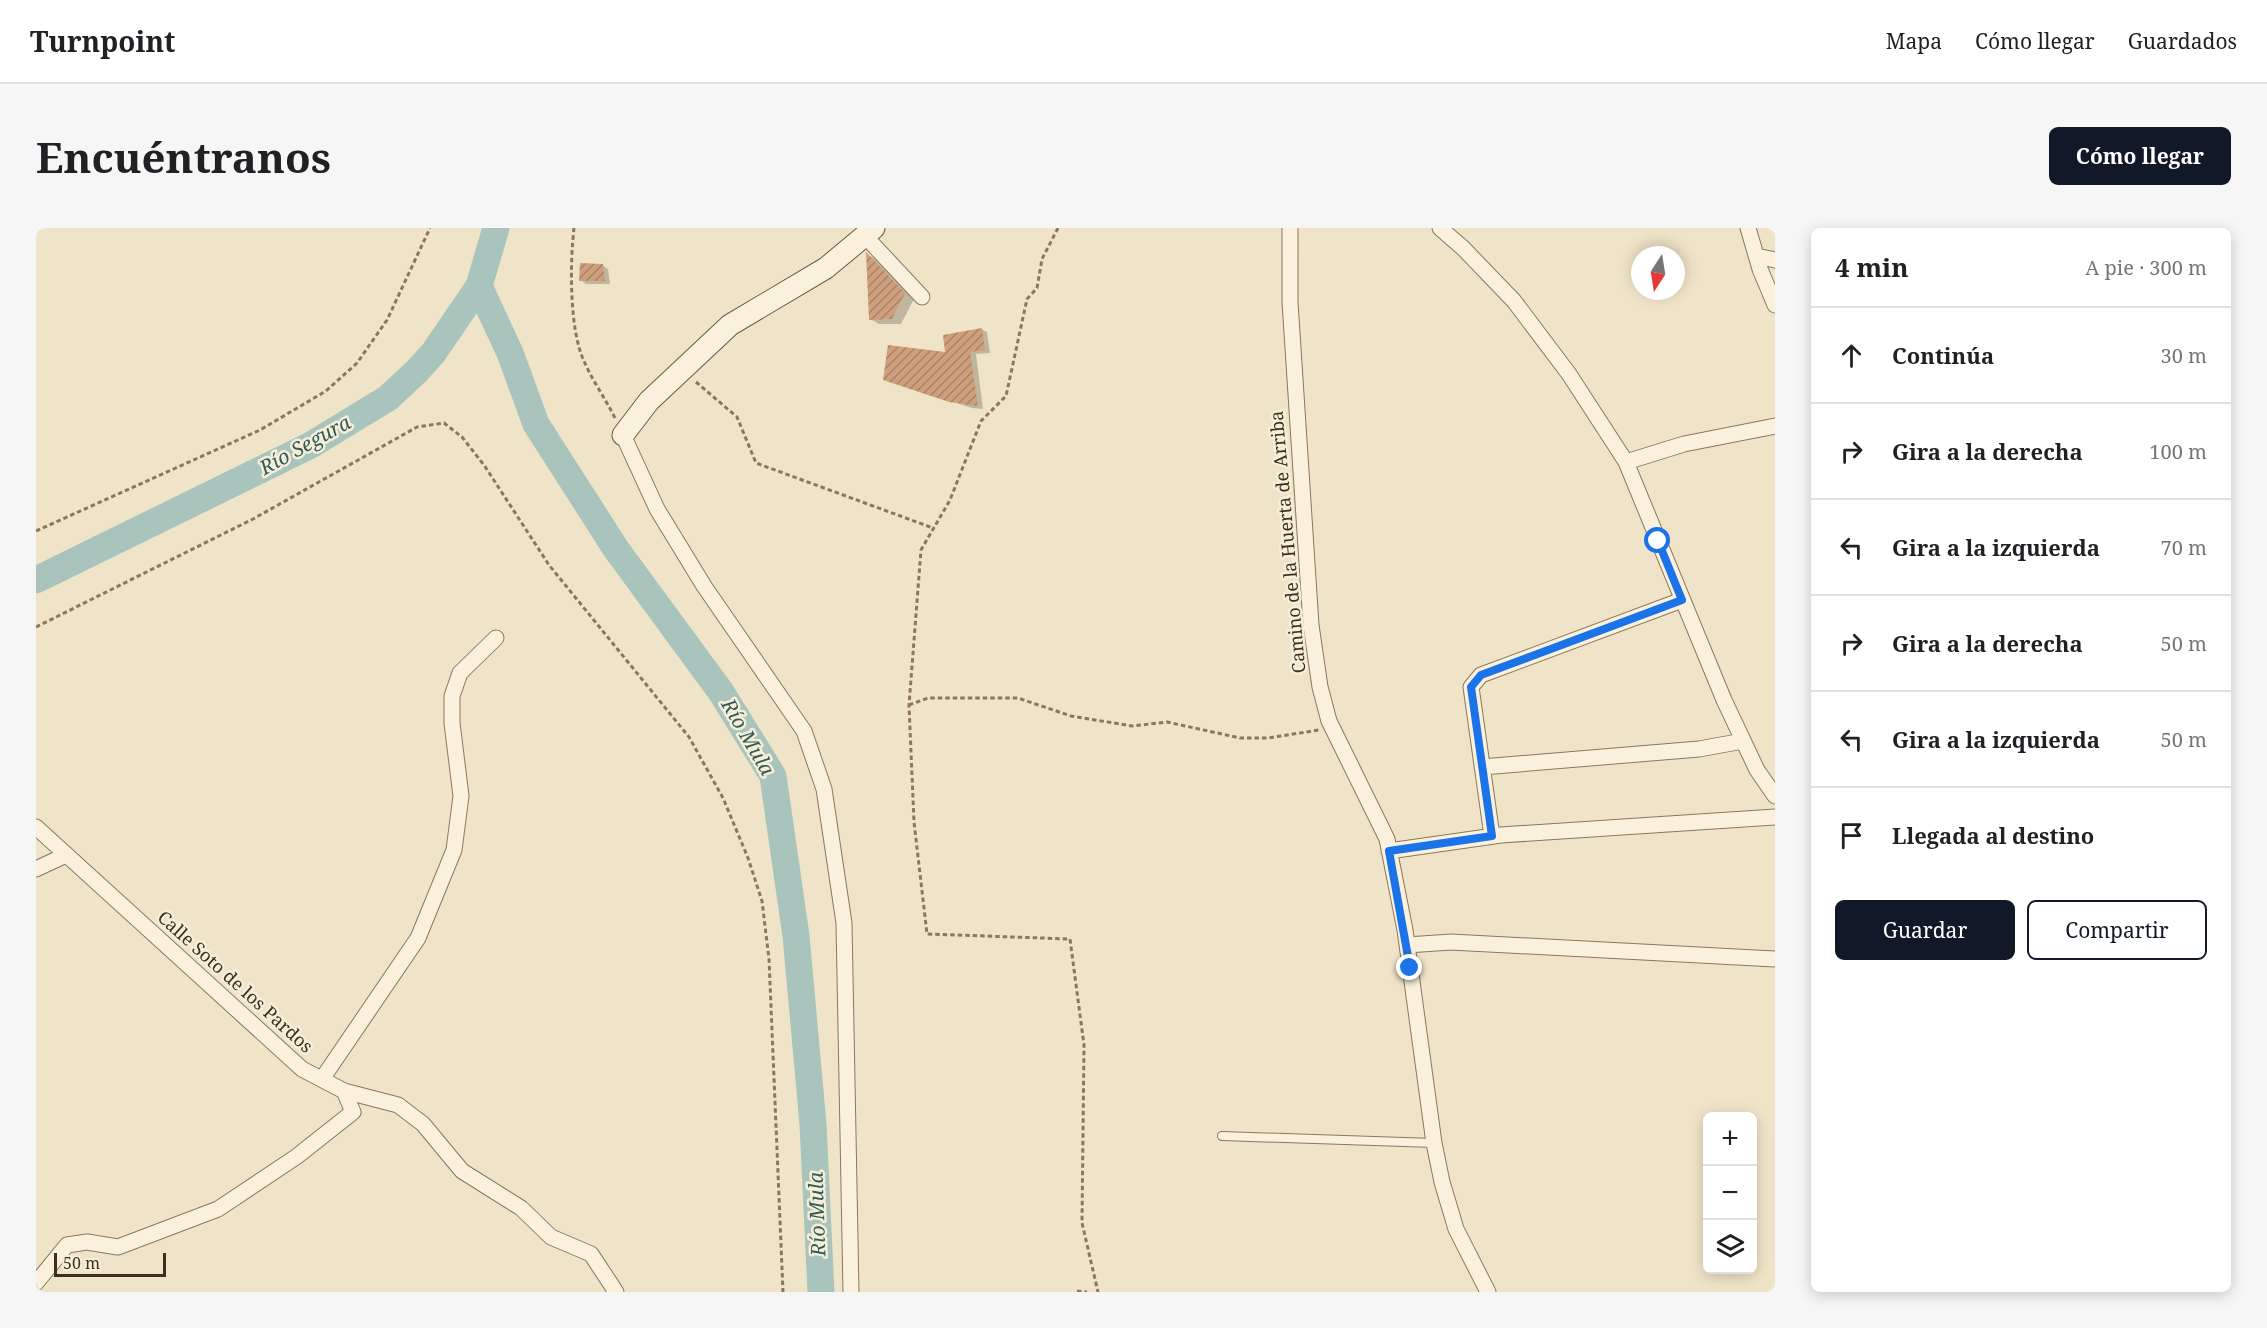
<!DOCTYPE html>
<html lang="es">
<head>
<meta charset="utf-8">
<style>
	body { margin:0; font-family:"Noto Serif",serif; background:#f6f6f6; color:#202124 }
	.controls { position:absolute; right:18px; bottom:18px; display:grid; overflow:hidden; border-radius:9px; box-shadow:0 3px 15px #0003 }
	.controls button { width:54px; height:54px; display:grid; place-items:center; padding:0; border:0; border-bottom:2px solid #e0e0e0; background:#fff; color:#202124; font:30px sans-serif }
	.compass { position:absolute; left:1595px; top:18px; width:54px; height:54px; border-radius:50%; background:#fff; box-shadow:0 3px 15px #0003; rotate:192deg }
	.scale { position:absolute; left:18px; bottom:15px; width:112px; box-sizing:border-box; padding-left:6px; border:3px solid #3d2e20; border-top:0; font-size:16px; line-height:21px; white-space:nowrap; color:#3d2e20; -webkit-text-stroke:4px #f7eed8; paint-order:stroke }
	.stop { position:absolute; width:18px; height:18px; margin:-14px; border:4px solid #1a73e8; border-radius:50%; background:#fff }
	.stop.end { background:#1a73e8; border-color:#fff; box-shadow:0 2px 6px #0008 }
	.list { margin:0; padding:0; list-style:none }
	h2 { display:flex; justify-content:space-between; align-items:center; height:78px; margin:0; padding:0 24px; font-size:26px }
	h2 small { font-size:20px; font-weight:400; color:#757577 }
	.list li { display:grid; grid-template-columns:39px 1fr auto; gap:18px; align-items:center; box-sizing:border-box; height:96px; padding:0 24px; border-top:2px solid #e0e0e0 }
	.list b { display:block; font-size:22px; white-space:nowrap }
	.list em { font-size:20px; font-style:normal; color:#757577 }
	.actions { display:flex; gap:12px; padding:18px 24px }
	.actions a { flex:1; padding:14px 0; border:2px solid #111827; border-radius:9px; text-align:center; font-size:21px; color:#111827 }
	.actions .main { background:#111827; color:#fff }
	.icon { flex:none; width:33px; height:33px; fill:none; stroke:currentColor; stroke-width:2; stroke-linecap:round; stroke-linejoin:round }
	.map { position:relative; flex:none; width:1739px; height:1064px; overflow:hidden; border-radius:9px }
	header { display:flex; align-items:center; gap:36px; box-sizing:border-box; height:84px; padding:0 30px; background:#fff; border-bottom:2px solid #e0e0e0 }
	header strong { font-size:28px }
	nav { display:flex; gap:33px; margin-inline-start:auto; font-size:21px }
	.intro { display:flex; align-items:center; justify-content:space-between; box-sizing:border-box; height:144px; padding:0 36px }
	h1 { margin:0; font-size:42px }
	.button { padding:15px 27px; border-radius:9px; background:#111827; color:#fff; font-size:21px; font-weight:700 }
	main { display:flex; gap:36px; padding:0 36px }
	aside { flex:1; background:#fff; border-radius:9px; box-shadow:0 3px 15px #0003 }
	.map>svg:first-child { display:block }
	.shadow { fill:#0003 }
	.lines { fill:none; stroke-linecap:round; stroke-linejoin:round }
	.river { stroke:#a9c4bc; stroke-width:27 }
	.building { fill:url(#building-hatch) }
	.lane-casing { stroke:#8d765c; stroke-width:10 }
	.street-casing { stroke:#8d765c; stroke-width:17 }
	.secondary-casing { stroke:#6f573f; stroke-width:23 }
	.path { stroke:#8d765c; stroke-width:3; stroke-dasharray:4.5 3; stroke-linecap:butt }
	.lane { stroke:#faf1dc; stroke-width:8 }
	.street { stroke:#faf1dc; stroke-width:15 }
	.secondary { stroke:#faf1dc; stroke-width:21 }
	.route { stroke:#1a73e8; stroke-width:8 }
	.labels { text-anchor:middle; stroke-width:5; stroke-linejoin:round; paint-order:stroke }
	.street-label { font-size:18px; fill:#3d2e20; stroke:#f7eed8 }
	.water-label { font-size:20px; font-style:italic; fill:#2f5d5a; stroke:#f7eed8 }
</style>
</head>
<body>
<header>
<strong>Turnpoint</strong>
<nav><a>Mapa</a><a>Cómo llegar</a><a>Guardados</a></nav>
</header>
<div class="intro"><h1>Encuéntranos</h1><a class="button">Cómo llegar</a></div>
<main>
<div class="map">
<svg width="1739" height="1064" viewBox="0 0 1739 1064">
	<defs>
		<pattern id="building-hatch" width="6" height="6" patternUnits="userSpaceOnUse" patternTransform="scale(1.5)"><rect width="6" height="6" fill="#cf9f7d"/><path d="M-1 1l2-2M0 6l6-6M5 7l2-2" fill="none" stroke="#a98266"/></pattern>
	</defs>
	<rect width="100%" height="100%" fill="#f0e4c8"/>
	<!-- shadow -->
	<path class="shadow" d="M831,26L839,31L878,71L865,96H843L834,91Z
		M566,37L572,41L574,56H550L544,52Z
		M945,101L951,104L954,125L940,126L947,181L936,180L855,154L910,126Z"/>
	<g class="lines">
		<!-- river -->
		<path class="river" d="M443,58L474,125L500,196L580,321L685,464L737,548L760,708L777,896L785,1064
			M0,352L275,217L352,170L381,143L398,124L443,58L460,0"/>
	</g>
	<!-- building -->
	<path class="building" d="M830,24L869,65L856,91L833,92Z
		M544,35L567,36L569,53H543Z
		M946,100L949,122L934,124L942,178L913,174L847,152L852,117L909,124L907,107Z"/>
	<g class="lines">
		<defs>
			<path id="lane" d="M1186,908L1398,915"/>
			<path id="street" d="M1254,0V74L1275,397L1284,459L1293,493L1351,611L1369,702L1398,915L1406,954L1420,1001L1452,1064
				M1404,0L1427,20L1478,73L1533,146L1590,234L1688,472L1721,542L1739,568
				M1712,0L1724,41L1739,77
				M829,8L886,69
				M1720,28L1739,32
				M587,207L621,281L668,358L768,503L788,561L808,695L815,1064
				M1590,234L1648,216L1739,198
				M1446,539L1663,521L1707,513
				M0,599L266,841L308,863L362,877L387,896L426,943L485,980L515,1009L555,1026L580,1064
				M1456,608L1435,459L1445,447L1646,372
				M1353,623L1465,607L1739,589
				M0,641L30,627
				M1371,717L1415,714L1739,731
				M286,851L382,710L418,622L425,568L416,495V468L424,445L460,410
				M0,1055L31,1017L51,1014L82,1019L182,981L260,929L317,884L308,863"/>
			<path id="secondary" d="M587,207L613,173L694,97L790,40L838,0"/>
		</defs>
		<!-- lane casing -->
		<use href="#lane" class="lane-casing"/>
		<!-- street casing -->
		<use href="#street" class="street-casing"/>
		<!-- secondary casing -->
		<use href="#secondary" class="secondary-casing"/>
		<!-- path -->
		<path class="path" d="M538,0C534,34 533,101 548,133C556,152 569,170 579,190
			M1022,0L1006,31L1001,60L991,71L970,168L945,193L914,272L885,322L873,477L878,594L891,706L1034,711L1048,817L1046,995L1062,1064
			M660,154L701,189L720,235L897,300
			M0,303L224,202L290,163L321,135L351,92L394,0
			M0,399L217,291L381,199L408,195L426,209L448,237L513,337L653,509L687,570L712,630L726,673L733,731L747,1064
			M873,477L892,470H982L1035,488L1096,498L1131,494L1204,510H1232L1283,502
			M1041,1063L1051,1064"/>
		<!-- lane -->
		<use href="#lane" class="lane"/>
		<!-- street -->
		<use href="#street" class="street"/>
		<!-- secondary -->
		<use href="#secondary" class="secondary"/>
	</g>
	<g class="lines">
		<!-- route -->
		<path class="route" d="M1374,740L1353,623L1456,608L1435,459L1445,447L1646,372L1622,313"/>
	</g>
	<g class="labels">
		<!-- street labels -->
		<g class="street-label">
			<text transform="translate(1252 314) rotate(-95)" y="6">Camino de la Huerta de Arriba</text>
			<text transform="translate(199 754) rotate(42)" y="6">Calle Soto de los Pardos</text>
		</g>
		<!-- water labels -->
		<g class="water-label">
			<text transform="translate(269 217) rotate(-29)" y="7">Río Segura</text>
			<text transform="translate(712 509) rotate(60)" y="7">Río Mula</text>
			<text transform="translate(781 986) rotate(-92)" y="7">Río Mula</text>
		</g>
	</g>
</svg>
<div class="controls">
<button>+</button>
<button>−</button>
<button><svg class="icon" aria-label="layers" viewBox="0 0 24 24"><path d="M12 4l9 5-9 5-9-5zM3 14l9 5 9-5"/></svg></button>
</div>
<svg class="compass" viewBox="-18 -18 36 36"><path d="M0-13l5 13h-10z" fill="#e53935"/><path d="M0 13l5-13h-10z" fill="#757577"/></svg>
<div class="scale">50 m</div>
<div class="stop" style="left:1622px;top:313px"></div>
<div class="stop end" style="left:1374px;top:740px"></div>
</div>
<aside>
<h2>4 min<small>A pie · 300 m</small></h2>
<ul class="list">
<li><svg class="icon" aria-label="ahead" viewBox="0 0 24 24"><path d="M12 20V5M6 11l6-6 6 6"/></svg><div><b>Continúa</b></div><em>30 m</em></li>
<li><svg class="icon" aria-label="right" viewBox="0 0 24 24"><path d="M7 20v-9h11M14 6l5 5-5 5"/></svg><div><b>Gira a la derecha</b></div><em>100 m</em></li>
<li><svg class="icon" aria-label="left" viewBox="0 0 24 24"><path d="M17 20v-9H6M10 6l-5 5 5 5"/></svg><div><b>Gira a la izquierda</b></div><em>70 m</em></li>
<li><svg class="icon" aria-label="right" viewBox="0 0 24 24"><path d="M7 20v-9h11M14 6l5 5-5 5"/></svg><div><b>Gira a la derecha</b></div><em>50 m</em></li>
<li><svg class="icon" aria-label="left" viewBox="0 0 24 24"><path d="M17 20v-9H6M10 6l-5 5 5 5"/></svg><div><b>Gira a la izquierda</b></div><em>50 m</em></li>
<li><svg class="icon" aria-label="arrive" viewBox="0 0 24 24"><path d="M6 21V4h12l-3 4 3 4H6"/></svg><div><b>Llegada al destino</b></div></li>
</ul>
<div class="actions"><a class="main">Guardar</a><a>Compartir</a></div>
</aside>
</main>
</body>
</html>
